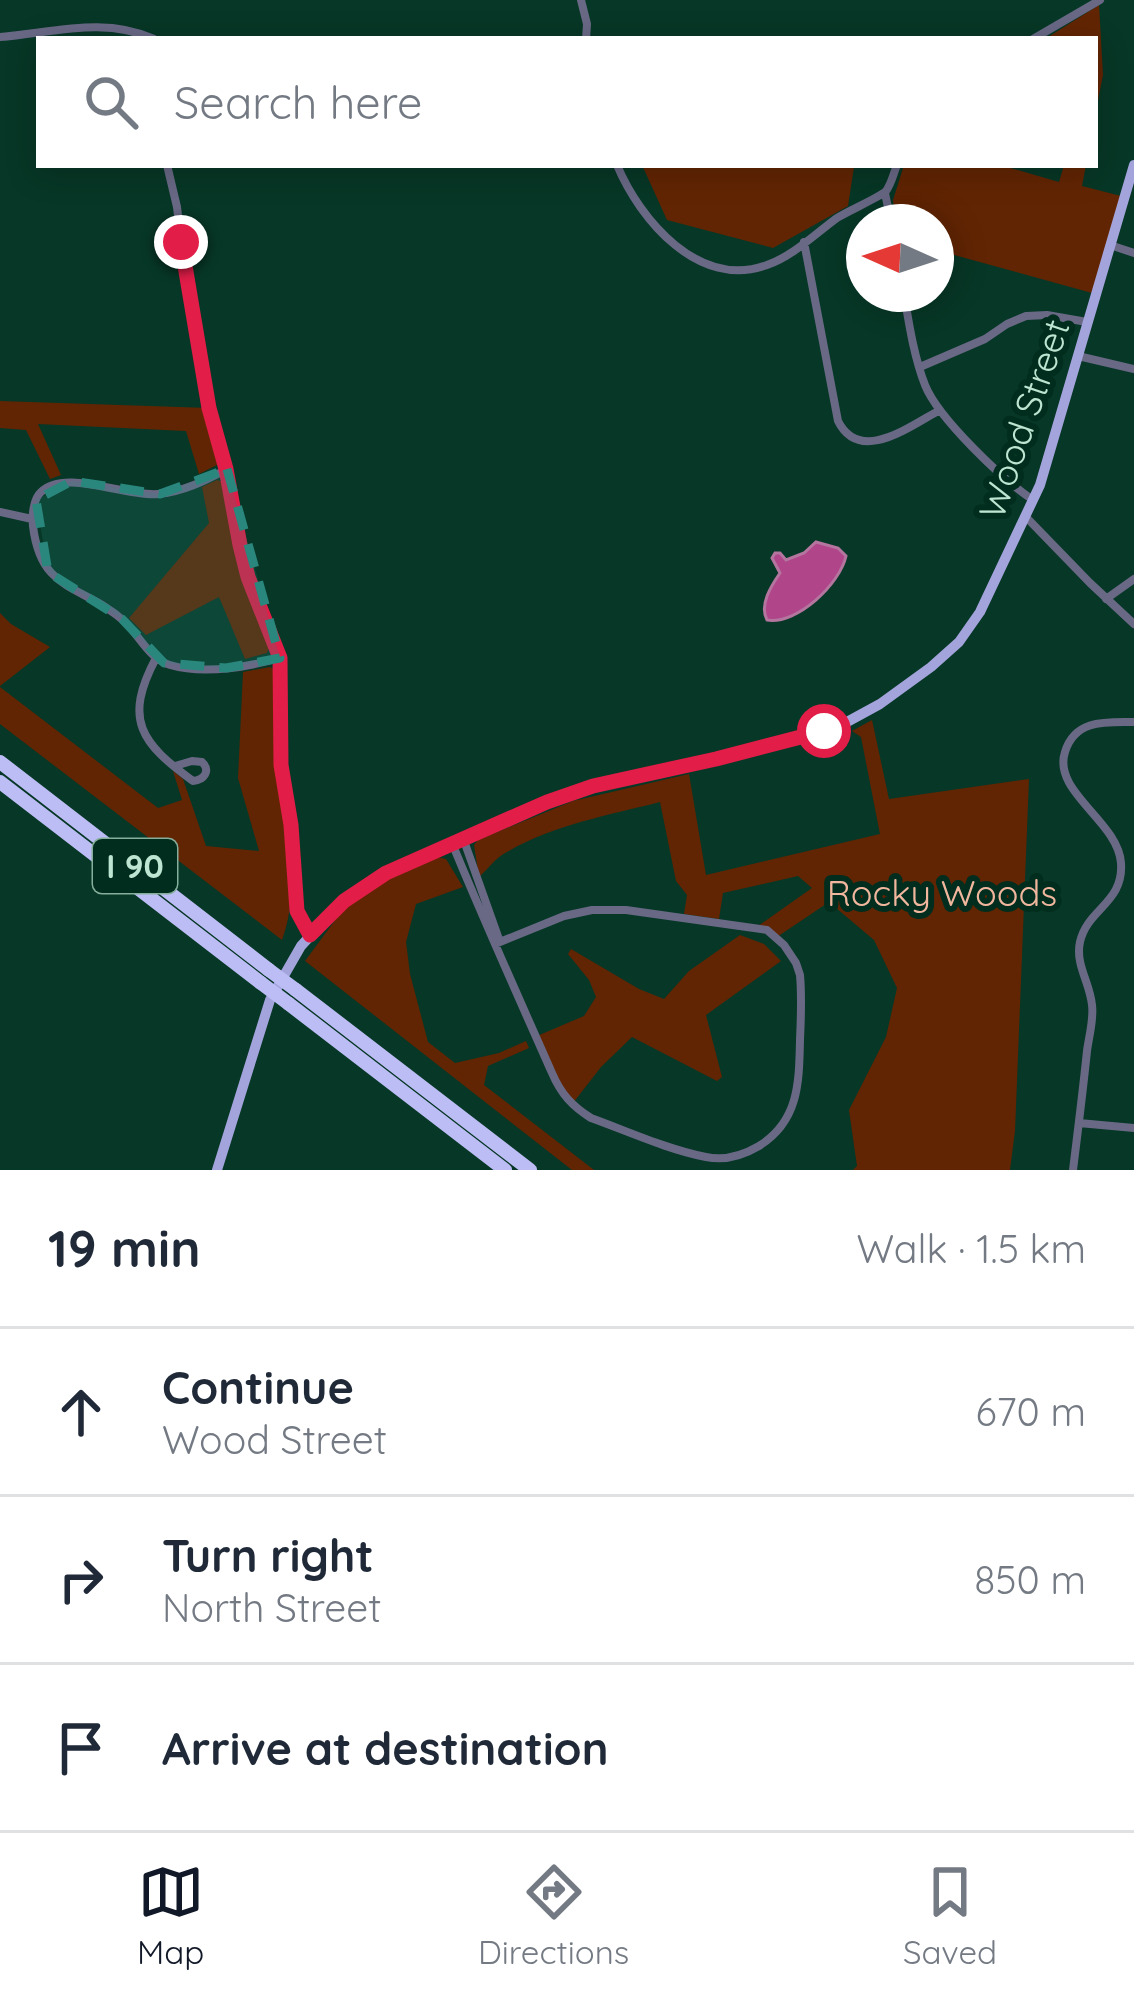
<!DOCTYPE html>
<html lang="en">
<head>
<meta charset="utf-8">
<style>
	body { margin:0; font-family:Quicksand,sans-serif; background:#f6f6f7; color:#1f2937 }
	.compass { position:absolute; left:846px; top:204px; width:108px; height:108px; border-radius:50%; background:#fff; box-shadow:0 6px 30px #0003; rotate:273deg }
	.stop { position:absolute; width:36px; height:36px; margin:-27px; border:9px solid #e11d48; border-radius:50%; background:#fff }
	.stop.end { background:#e11d48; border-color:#fff; box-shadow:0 3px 12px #0008 }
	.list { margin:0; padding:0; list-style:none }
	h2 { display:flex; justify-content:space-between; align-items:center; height:156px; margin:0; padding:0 48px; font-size:51px }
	h2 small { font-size:39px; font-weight:400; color:#747a83 }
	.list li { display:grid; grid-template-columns:78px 1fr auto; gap:36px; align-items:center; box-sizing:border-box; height:168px; padding:0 48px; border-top:3px solid #e0e1e3 }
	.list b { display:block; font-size:45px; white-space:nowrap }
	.list p { margin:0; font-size:39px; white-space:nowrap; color:#747a83 }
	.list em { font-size:39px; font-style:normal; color:#747a83 }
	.icon { flex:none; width:66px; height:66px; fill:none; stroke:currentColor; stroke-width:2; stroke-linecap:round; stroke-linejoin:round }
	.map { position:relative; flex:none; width:1134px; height:1170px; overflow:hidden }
	.search { position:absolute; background:#fff; box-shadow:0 6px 30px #0003; left:36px; right:36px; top:36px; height:132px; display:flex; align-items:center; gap:30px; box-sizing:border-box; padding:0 42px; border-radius:0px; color:#747a83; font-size:45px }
	.sheet { height:660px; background:#fff }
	nav { display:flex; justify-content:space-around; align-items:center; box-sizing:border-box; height:168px; border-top:3px solid #e0e1e3; background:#fff; font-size:33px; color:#747a83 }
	nav a { display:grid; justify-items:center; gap:6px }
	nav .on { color:#111827 }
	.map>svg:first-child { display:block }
	.green { fill:#622503 }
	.water { fill:#b04589; stroke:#b4759f; stroke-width:3 }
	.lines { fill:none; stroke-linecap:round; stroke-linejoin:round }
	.minor { stroke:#696986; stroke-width:8 }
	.major { stroke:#a4a4dd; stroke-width:10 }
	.highway { stroke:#bcbdf4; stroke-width:14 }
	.highway-bridge { stroke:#bcbdf4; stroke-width:14 }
	.route { stroke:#e11d48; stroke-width:15 }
	.marked { fill:#29877d; fill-opacity:0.2; stroke:#29877d; stroke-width:9; stroke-dasharray:24 15; stroke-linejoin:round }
	.labels { text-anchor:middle; stroke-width:12; stroke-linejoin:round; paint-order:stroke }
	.shield { fill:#002d1d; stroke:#85ae9c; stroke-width:3 }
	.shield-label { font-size:33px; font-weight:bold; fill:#bee5d2 }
	.street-label { font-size:36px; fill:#bee5d2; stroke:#002d1d }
	.park-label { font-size:36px; fill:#f1b79e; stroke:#002d1d }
</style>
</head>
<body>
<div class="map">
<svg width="1134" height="1170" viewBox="0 0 1134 1170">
	<rect width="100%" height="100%" fill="#073726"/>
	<!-- green -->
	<path class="green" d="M1099,5L1103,75L1095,116V39H1045Z
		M642,165H853L854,167L848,206L773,248L667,220Z
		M904,165H1000L1059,182L1064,165H1086L1082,186L1121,196L1092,293L936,250V222H896L893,200Z
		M0,401L209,408L221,460L219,464L199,474L186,431L38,424L61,475L50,479L26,430L0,428Z
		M217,480L226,483L242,567L271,643L267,653L245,659L219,597L146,635L129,618L209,523L202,487Z
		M0,613L11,624L50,647L0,686Z
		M270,667L277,671C277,702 274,734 277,765C283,824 303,882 282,940L0,724V687L158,808L182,800L173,771L183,779L206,846L259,851L238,778L243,672Z
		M872,720L889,799L1029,779L1015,1131L1010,1170H853L857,1166L849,1110L886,1037L897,988L874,940L829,902L777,937L758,926L812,888L798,876L723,893L719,919L684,914L687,895L676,881L660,802C609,815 553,825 507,852C496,857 488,869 479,877L474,845L478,840L573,801L689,774L706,875L880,834L861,737L852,731Z
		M437,857L446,859L463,887L416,904L406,942L410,974L428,1042L455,1063L499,1053L526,1041L529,1048L488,1066L484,1085L594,1170H572L305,961L342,911L386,879Z
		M740,935L764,944L781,961L706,1015L722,1077L717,1081L632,1037L601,1067L573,1103L563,1094L537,1036L584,1016L596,997L589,980L568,954L571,949L639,989L664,999L689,971Z"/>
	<!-- water -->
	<path class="water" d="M816,542L838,548L846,556C840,584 797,625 767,620C759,605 771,586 780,573L772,558L775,553H780L786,560L804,553Z"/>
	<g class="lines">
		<!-- minor -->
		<path class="minor" d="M581,0L587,24L586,39
			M0,37C52,33 104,16 154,39
			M1033,39L1100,0
			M167,165L177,207L185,276L209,408L227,469L240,545L249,577L280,658L281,765L291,825L297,911L310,935
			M617,165C640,220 699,290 767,265C793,256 815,234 837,218C848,211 880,197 886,191C891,185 894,172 897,165
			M885,193L891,222
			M804,242L838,421C860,465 910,426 940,410
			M1110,245L1134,253
			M904,294C909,324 914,357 925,385C938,418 1003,480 1033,500
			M1078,356L1134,369
			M920,367L985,339L1007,324L1026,316L1047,315L1087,322
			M227,469C205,481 182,492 158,494C124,497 65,468 41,492C33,499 32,516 33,526C41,594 83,584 124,621C139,635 149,659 170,665C204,675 247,667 280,658
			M0,512L32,519
			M1026,517L1090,583L1134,624
			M1106,599L1134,579
			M156,658C123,720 141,743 193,781C204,780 211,771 202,762L192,761L175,766
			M463,838L500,942
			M452,843C484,921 518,996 552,1073C561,1094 572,1106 591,1118C627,1131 669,1150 706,1157C725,1161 742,1156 759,1146C799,1121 799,1083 800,1040C801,1018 802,997 800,975L796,963L784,945L767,930L626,910H592L564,916L495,944
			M1079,1123L1134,1128
			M1073,1170C1078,1130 1083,1090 1087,1051C1089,1036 1094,1019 1092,1005C1090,983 1075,964 1080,942C1087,909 1124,903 1121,863C1118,821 1052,792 1065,752C1075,719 1106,722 1134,722"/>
		<!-- major -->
		<path class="major" d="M217,1170L270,1000L301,946L335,909L354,893L397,868L571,792L716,759L824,731L847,722L880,704L931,667L959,642L980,612L1040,485L1134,165"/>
		<!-- highway -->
		<path class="highway" d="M0,762L269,970
			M0,782L261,983
			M296,990L530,1170
			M289,1004L505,1170"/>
		<!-- highway-bridge -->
		<path class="highway-bridge" d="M269,970L296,990
			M261,983L289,1004"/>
	</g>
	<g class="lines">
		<!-- route -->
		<path class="route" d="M181,242L209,408L226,469L240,545L248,577L280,658L281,765L291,825L297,911L310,935L344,901L386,873L547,802L593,786L716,759L824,731"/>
	</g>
	<!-- marked area -->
	<path class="marked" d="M227,469L280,658L226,668L164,663L122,619L48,572L36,500L72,481L160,494Z"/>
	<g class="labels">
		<!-- shield labels -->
		<rect class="shield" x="93" y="839" width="84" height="54" rx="9"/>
		<g class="shield-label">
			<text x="135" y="878">I 90</text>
		</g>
		<!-- street labels -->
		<g class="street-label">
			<text transform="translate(1024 419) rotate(-71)" y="13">Wood Street</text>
		</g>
		<!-- park labels -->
		<g class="park-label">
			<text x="942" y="906">Rocky Woods</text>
		</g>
	</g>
</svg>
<svg class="compass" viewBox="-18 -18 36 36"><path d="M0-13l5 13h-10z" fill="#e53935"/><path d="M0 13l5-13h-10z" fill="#747a83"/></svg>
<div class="stop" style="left:824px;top:731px"></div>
<div class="stop end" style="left:181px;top:242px"></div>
<div class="search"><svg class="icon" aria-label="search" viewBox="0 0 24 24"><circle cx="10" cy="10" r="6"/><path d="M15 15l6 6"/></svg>Search here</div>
</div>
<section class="sheet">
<h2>19 min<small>Walk · 1.5 km</small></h2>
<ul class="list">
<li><svg class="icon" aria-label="ahead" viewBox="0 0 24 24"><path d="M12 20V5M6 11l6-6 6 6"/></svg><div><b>Continue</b><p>Wood Street</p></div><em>670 m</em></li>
<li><svg class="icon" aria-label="right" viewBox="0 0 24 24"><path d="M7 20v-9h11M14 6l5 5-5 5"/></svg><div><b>Turn right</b><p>North Street</p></div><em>850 m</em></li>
<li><svg class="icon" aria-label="arrive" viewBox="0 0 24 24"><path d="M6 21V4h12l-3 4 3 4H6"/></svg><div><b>Arrive at destination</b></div></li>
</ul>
</section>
<nav>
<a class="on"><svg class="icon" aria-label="map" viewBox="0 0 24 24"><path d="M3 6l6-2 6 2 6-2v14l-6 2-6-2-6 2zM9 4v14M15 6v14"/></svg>Map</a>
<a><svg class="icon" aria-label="directions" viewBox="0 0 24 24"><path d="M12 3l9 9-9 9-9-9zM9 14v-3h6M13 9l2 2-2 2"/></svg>Directions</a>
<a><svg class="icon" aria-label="saved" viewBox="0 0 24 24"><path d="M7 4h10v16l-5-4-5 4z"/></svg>Saved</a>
</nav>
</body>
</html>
